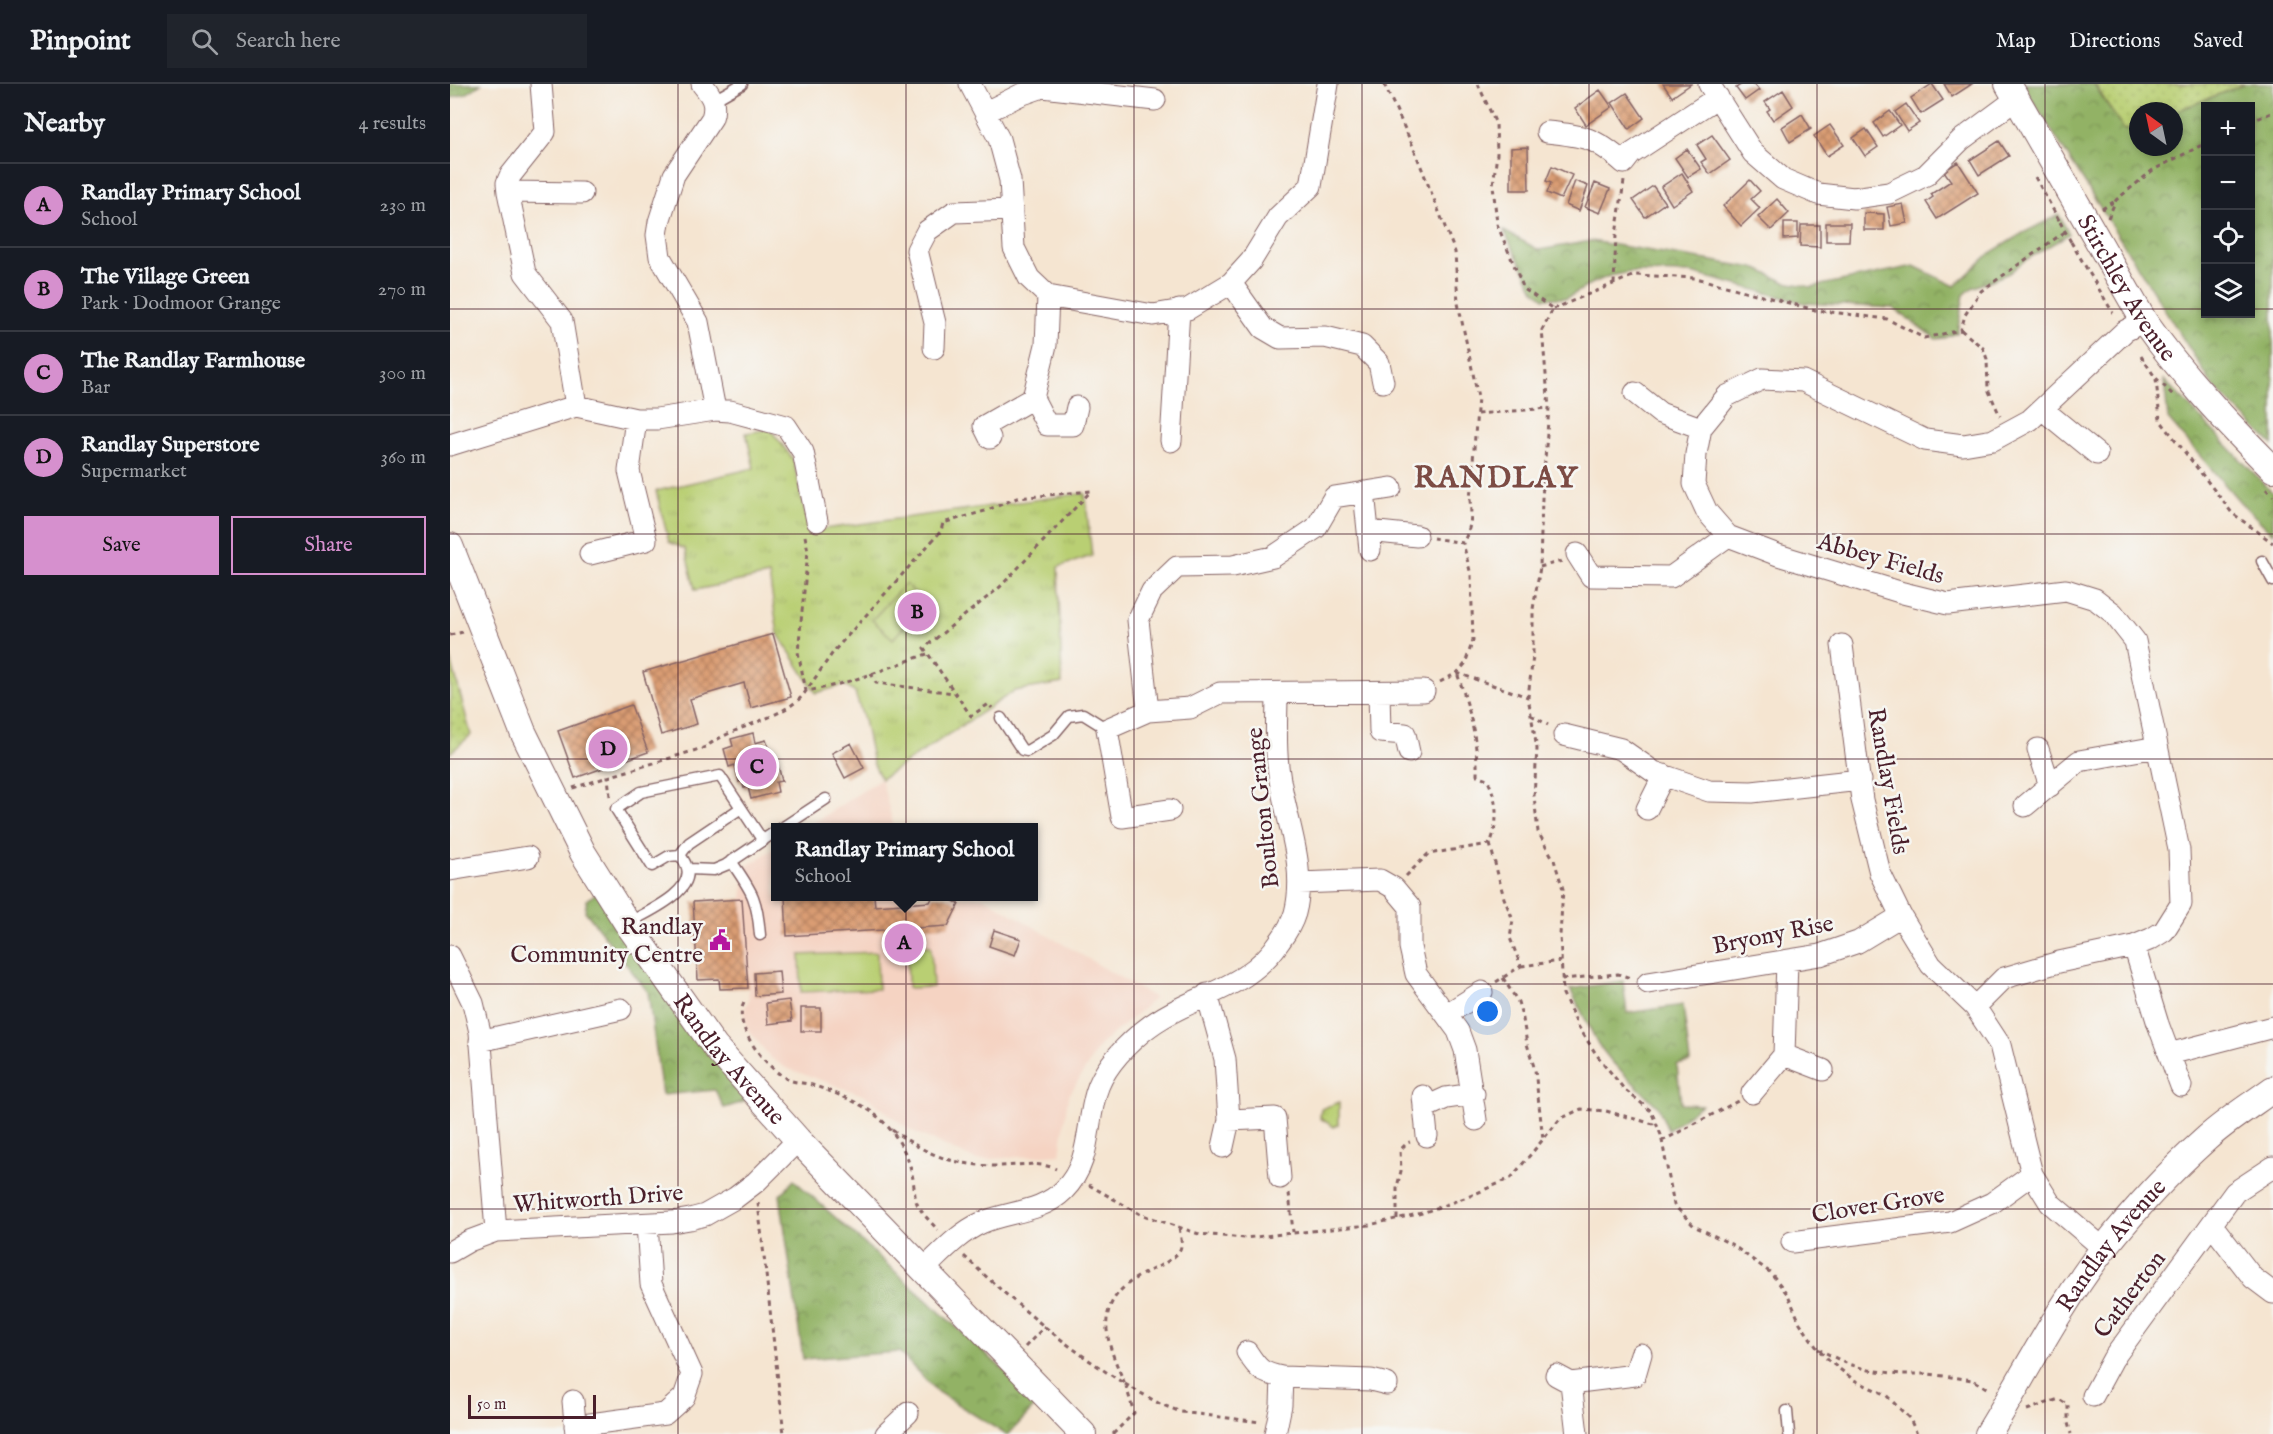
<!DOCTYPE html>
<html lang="en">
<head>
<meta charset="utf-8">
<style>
	body { margin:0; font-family:"IM FELL English",serif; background:#20242c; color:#f1f3f6 }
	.controls { position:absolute; right:18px; top:18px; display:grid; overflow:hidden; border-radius:0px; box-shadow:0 3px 9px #0003 }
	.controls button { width:54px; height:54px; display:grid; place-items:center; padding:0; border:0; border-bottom:2px solid #363941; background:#171b24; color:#f1f3f6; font:30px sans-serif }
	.compass { position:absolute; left:1679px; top:18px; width:54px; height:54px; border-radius:50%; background:#171b24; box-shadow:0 3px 9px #0003; rotate:327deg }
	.scale { position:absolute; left:18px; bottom:15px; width:128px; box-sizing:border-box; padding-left:6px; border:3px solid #4a1f2b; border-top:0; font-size:16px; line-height:21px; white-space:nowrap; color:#4a1f2b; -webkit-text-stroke:4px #f6f6f2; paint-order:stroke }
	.you { position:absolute; left:1038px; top:928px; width:21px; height:21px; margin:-15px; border:4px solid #fff; border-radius:50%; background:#1a73e8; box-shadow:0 0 0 9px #1a73e833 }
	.badge { display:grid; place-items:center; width:39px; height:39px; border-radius:50%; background:#d690ce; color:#111; font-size:20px; font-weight:700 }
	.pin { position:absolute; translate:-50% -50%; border:3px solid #fff; box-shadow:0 2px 6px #0006 }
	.popup { position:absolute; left:321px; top:739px; width:267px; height:78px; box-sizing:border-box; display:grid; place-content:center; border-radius:0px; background:#171b24; filter:drop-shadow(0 2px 4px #0005); font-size:20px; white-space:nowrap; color:#9ea1a6 }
	.popup b { font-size:22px; color:#f1f3f6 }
	.popup::after { content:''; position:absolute; left:50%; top:100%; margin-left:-12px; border:12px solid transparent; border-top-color:#171b24 }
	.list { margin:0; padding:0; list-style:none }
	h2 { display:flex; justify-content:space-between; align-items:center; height:78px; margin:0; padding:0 24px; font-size:26px }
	h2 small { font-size:20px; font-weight:400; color:#9ea1a6 }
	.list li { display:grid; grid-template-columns:39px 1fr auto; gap:18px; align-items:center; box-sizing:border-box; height:84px; padding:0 24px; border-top:2px solid #363941 }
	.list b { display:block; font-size:22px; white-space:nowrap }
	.list p { margin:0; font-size:20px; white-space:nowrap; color:#9ea1a6 }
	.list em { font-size:20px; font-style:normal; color:#9ea1a6 }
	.actions { display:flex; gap:12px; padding:18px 24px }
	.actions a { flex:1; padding:14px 0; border:2px solid #d690ce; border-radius:0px; text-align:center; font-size:21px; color:#d690ce }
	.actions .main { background:#d690ce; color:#111 }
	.icon { flex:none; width:33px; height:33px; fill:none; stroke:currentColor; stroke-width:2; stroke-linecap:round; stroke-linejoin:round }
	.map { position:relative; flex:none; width:1823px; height:1350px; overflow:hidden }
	header { display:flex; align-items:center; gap:36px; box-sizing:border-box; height:84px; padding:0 30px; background:#171b24; border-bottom:2px solid #363941 }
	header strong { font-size:28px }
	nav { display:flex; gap:33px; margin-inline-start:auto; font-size:21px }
	.search { width:420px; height:54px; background:#20242c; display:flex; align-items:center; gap:15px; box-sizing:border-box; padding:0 21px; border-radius:0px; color:#9ea1a6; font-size:22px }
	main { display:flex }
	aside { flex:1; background:#171b24 }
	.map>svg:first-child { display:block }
	.built { fill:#f5d3c2 }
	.grass { fill:url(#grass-dots); stroke:#82774f; stroke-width:1.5 }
	.forest { fill:url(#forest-crowns); stroke:#6e6848; stroke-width:1.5; fill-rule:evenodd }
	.park { fill:url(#park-tufts); stroke:#82774f; stroke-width:1.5 }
	.pitch { fill:#b9cf73; stroke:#82774f; stroke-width:1.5 }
	.building { fill:url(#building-cross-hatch) }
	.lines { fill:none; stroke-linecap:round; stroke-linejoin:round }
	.service-casing { stroke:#866465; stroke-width:13 }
	.minor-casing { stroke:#866465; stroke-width:23 }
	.tertiary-casing { stroke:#866465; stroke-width:28 }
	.path { stroke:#866465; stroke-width:3; stroke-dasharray:4.5 4.5; stroke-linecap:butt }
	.service { stroke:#fff; stroke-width:10 }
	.minor { stroke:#fff; stroke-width:21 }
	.tertiary { stroke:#fff; stroke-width:26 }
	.path-bridge { stroke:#866465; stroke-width:3; stroke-dasharray:4.5 4.5; stroke-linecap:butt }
	.grid { fill:none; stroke:#4a1f2b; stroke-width:1.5; stroke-opacity:0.55 }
	.labels { text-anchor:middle; stroke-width:5; stroke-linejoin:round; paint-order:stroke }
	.street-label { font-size:24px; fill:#4a1f2b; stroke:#f6f6f2 }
	.poi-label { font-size:24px; fill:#4a1f2b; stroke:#f6f6f2; text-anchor:end }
	.district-label { font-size:30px; font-weight:bold; letter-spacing:1.5px; fill:#7c4b44; stroke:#f6f6f2 }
</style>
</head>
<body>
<header>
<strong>Pinpoint</strong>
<div class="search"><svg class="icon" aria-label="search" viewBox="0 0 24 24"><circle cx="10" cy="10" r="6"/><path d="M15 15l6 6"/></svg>Search here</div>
<nav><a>Map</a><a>Directions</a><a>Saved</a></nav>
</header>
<main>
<aside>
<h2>Nearby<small>4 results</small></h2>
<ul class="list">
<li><span class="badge">A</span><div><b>Randlay Primary School</b><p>School</p></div><em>230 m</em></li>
<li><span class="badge">B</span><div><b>The Village Green</b><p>Park · Dodmoor Grange</p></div><em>270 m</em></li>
<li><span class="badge">C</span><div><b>The Randlay Farmhouse</b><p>Bar</p></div><em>300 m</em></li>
<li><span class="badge">D</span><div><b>Randlay Superstore</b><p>Supermarket</p></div><em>360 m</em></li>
</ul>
<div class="actions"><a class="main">Save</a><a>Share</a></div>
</aside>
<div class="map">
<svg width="1823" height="1350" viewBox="0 0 1823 1350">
	<defs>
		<pattern id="grass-dots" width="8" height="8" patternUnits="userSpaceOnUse" patternTransform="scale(1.5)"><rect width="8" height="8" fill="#b9cf73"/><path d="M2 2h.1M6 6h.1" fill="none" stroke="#a1b164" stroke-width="1.8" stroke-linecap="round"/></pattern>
		<pattern id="forest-crowns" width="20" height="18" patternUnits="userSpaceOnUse" patternTransform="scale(1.5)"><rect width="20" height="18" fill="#92b265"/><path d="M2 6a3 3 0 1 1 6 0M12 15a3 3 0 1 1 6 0" fill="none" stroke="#799053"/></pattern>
		<pattern id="park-tufts" width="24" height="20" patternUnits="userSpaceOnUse" patternTransform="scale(1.5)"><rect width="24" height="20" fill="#b9cf73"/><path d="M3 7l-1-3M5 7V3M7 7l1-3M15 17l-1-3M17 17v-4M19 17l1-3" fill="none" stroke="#a1b164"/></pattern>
		<pattern id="building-cross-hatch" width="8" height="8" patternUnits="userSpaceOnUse" patternTransform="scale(1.5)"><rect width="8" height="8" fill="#da9d73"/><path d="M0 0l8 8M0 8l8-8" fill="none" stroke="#b37f5f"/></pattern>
	</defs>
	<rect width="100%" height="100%" fill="#f6f6f2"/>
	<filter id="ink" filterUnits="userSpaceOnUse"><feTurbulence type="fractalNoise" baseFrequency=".0167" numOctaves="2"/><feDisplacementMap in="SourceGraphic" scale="12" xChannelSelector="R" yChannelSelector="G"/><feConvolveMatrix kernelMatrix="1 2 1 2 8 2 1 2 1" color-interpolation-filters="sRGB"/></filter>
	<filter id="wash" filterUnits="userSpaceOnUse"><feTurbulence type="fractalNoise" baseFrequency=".008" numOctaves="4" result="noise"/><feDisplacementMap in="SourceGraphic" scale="24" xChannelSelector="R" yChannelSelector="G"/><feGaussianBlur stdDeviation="1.35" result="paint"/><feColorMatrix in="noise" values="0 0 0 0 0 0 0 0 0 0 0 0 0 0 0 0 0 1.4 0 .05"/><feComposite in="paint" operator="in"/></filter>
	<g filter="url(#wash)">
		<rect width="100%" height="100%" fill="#f5e5d1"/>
		<!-- built -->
		<path class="built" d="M431,695L444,743H357Z
			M325,764V812L533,813L705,914L650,961L618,1013L610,1070L526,1076L458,1045L416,1012L336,984L321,974L297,944L293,928L299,916L292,815L296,783Z"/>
		<!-- grass -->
		<path class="grass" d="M1644,0H1795L1724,28L1688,27V41L1674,47Z
			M0,572L21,651L0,669Z"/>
		<!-- forest -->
		<path class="forest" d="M0,0H31L16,10L0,14Z
			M1574,0H1644L1674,46L1688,41V63H1724V28L1795,0H1823V361L1763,302L1581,14ZM1756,22H1800V230H1756Z
			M1609,131L1619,150L1574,177L1559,189L1522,204L1514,211L1507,249L1495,254L1486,255L1443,224L1355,219L1241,189L1181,188L1159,192L1141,200L1117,214H1094L1084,206L1054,147L1089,166L1141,157L1305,184L1335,198L1361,203L1464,182L1505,202L1540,169L1573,149Z
			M1714,296L1823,409V450L1790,418L1718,335Z
			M149,807L296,1017L274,1024L265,1006L212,1011L198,908L135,827L137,816Z
			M1173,897L1177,929L1233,921L1240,978L1227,981L1231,1020L1251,1021L1218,1046L1208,1023L1162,978L1148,960L1120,905Z
			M344,1096L589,1318L559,1350H555L486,1307L449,1268L353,1275L330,1111Z"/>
		<!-- park -->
		<path class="park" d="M320,345L343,375L359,447L635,409L642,472L608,483L612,599L564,607L431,695L423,679L414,636L405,609L394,601L366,609L328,550L319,491L245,506L235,465L219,458L206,407L304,384L296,349Z
			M889,1018V1040L884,1043L870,1034L871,1025Z"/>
		<!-- pitch -->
		<path class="pitch" d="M455,500L476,518L443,555L422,536Z
			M457,862H481L483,903L458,904Z
			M427,868L428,905L351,908L350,871Z"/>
		<g id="blocks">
			<!-- building -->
			<path class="building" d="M1213,0H1241L1222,13Z
				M1292,0H1304L1309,6L1295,16L1286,4Z
				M1482,0L1493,16L1471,30L1461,14Z
				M1494,0H1522L1502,13Z
				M1150,6L1162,23L1136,41L1125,24Z
				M1333,6L1343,22L1323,36L1317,27L1320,25L1315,18Z
				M1177,9L1194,34L1179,45L1162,19Z
				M1456,20L1469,39L1457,47L1445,28Z
				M1440,27L1450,41L1433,53L1424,39Z
				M1352,30L1361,45L1340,58L1332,43Z
				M1380,41L1394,61L1377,72L1364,52Z
				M1416,45L1428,63L1415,72L1403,54Z
				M1262,51L1280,76L1260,90L1251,78L1256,75L1247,61Z
				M1549,57L1559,72L1529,91L1520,76Z
				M1078,63L1079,106H1061V64Z
				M1237,65L1251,85L1238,93L1225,74Z
				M1508,78L1528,109L1487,135L1476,118L1483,113L1481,110L1501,97L1494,87Z
				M1102,82L1122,91L1111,115L1097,109L1101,99L1096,97Z
				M1232,89L1243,107L1222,121L1211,103Z
				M1300,96L1310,107L1301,115L1310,124L1291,142L1273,122Z
				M1125,97L1138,102L1129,127L1116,121Z
				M1145,99L1160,105L1150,129L1135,123Z
				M1203,102L1215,119L1195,133L1183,116Z
				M1327,115L1339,129L1321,146L1308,133Z
				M1453,120L1457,139L1441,142L1437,123Z
				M1414,129L1434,130V146H1414Z
				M1334,139H1348V154L1334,155Z
				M1376,139H1400L1399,157H1376Z
				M1351,141H1370V163L1350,162Z
				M323,550L341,613L301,624L294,599L240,615L247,640L211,651L193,588Z
				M181,621L198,668L125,694L108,647Z
				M303,649L305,659L316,656L325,682L328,681L332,697L326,698L328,708L301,715L298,703L294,704L292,697L289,698L285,681L279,683L274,665L283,662L281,655Z
				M401,659L414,684L395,694L382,669Z
				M335,812H424L425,822L480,818L483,812H495L509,820L498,842L337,852Z
				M292,815L298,904L270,905L269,895L248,896L243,818Z
				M544,846L571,855L565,871L539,862Z
				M329,887L331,910L305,912L304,889Z
				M339,916L342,937L318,940L316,919Z
				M351,924H371V947H351Z"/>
		</g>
	</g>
	<g filter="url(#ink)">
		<use href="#blocks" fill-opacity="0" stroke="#866465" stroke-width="1.5"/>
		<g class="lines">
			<defs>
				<path id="service" d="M264,16L292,0
					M1812,477L1823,497
					M551,634L572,666L577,667L603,651L619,632L633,630L657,645
					M332,744L376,715
					M230,771L219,772L202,782L166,725L191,708L270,692L313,757
					M230,771L239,759L291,724
					M281,777C302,808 307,813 310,851
					M238,785L264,786L276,781L325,748
					M178,839C195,829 244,809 237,784C236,780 233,775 230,771
					M1337,1327L1339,1350"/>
				<path id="minor" d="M91,0L95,48L60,92L57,99L58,108L75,189L112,237L126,322
					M252,0C261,11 267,19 262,34L224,91L209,138L207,151L210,173L248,238L265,326
					M520,0L549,55L560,96L564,164L579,194L598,212L703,231L738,225L781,199L801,177L828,133L861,102L878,0
					M1259,0L1303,69L1333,95L1368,110L1404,114L1439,109L1476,91L1511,56L1565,16
					M536,28L570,11L593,3L705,16
					M1097,48C1135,52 1144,53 1174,79L1181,70L1268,13
					M58,108L132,109
					M781,199L813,244L830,254L875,253L912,262L929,279L933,298
					M598,212L596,261L583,314L597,341H623L627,323
					M484,264L485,239L467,166L477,147L504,128L562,126
					M1185,309L1210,329L1251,344
					M1592,325L1647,370
					M540,354L534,342L583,314
					M721,357L729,226
					M0,361L126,322L186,335H207L265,326L280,327L336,342L353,368L367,437
					M914,408L920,466
					M918,447L967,452
					M140,470L196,456L179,387L186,335
					M1127,470L1141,492L1221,493L1278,452
					M1392,561L1412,716L1430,789L1451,832L1481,881L1525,923L1550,961L1582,1090L1600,1119L1654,1165
					M929,608L930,648L955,650L959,668
					M698,627L688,536L702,507L727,483L783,482L823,473L866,444L884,413L941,404
					M1114,651L1171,665L1204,688L1259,707L1302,708L1410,696
					M1588,665L1600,702
					M1575,722L1629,677L1707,663
					M1197,725L1214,691
					M720,726L672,733L657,645L698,627L740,624L770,609L974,607
					M0,786L78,773
					M849,799L930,796L944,804L960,823V863L966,890L1008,947L1015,966L1026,1036
					M1684,862L1708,940L1731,1002
					M0,872L23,919L30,948L46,1147
					M1198,899L1370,871L1408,858L1451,832
					M757,910L775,975L779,1036L773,1063
					M1525,923L1554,894L1609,878L1684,862L1701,855L1714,847L1731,820L1729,766L1685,557L1663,529L1645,515L1616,506L1498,520L1453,509L1328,471L1278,452L1257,428L1244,400L1246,370L1251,344L1277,312L1312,295L1353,297L1475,356L1513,361L1543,356L1580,336L1675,247L1694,237
					M997,930L1032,908
					M30,957L171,925
					M1719,970L1823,943
					M1334,971L1373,986
					M1302,1009L1334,971L1337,877
					M973,1012L977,1052
					M974,1024L996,1014L1024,1010
					M779,1036L825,1034L830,1094
					M1762,1141L1803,1194L1823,1209
					M1342,1158L1500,1138L1542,1119L1582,1090
					M0,1168L19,1157L46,1147L222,1138L240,1135L255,1131L285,1114L306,1098L348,1056
					M474,1185C491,1169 509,1149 531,1139C558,1127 591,1129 614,1106C641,1079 636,1043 646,1009C653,985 673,964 692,948C738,910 796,909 830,857C836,849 842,839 845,829C858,778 833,732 828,682C825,658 827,633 827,609
					M797,1268C808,1285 811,1289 832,1293
					M1106,1291L1121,1299L1185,1291L1191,1270
					M1121,1299L1127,1350
					M1643,1312L1663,1275L1785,1108L1823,1083
					M123,1317L126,1350
					M125,1342L215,1330L234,1313L242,1290L201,1200L197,1140
					M436,1350L458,1329
					M825,1350L831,1321L832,1293L921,1296L937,1300"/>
				<g id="tertiary">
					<path id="s1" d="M1558,0L1694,237C1732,291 1776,338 1823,385"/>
					<path id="s2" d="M0,462L73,648L133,769L177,839L265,963L348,1056L633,1350"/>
					<path id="s3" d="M1538,1350C1576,1288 1609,1222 1654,1164C1685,1125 1720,1087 1757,1054C1777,1036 1801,1021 1823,1005"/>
				</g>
			</defs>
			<!-- service casing -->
			<use href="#service" class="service-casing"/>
			<!-- minor casing -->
			<use href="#minor" class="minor-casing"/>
			<!-- tertiary casing -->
			<use href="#tertiary" class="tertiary-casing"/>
			<!-- path -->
			<path class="path" d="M934,0L962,60L1005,168L1008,219L1028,313L1020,416C1022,433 1021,444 1013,459L983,454
				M1028,0L1046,40L1047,70L1043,101L1047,140L1074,205L1103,225L1092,246L1099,324L1092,414L1090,483L1083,525V572L1078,613L1087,665L1084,712L1088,748L1104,776L1113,805L1110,851L1113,910L1128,942L1146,970L1174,1005L1201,1027L1211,1051L1224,1121L1244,1142L1281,1160L1321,1189L1338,1211L1350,1239L1367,1264L1379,1277L1404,1296L1436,1311L1460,1335L1467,1350
				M1800,38L1823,28
				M1585,93L1610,138
				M1652,125L1665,117
				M1658,134L1666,116L1703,86L1756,59
				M1621,158L1663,229
				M1164,200L1166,151L1174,97
				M1103,225L1185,191L1246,194L1365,226L1437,235L1474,254L1511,246L1515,231L1531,207L1616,147
				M1511,246L1533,264L1537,275L1538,305L1550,332
				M1691,272L1705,293L1725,313
				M1706,295L1710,336L1782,429L1823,459
				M1027,330L1099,324
				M1816,405L1823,412
				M355,452L358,467L348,568L356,607L384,567L491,447L493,439L535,427L567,414L641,407L550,503L474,564L521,632L539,620L542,624
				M1090,483L1112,477
				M0,551L13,548
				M421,589L426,599L504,609
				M1007,589L1078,613
				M990,598L1007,589L1015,580L1023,556L1021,491L1013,459
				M1081,631L1098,641
				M123,704L158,693
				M160,712L158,693L256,663C281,642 339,634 356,607C397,601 437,584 477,570
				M1040,760L1054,814L1063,836L1060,854L1071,882L1046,898
				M956,792L978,770L1040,760C1049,738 1048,716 1037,695L1027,691C1028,655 1019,623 1007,589
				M1071,882L1111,877
				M1053,894L1068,918L1073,935L1077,960L1085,986L1093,1055
				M1112,895L1168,890L1181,894
				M294,919C281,942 318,986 339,996C347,999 357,999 365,1002C385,1009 407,1017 423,1029C442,1043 457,1066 462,1090C464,1098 464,1108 466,1117C470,1128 480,1137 488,1146
				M442,1046C477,1070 498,1080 542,1082C564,1083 586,1076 606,1085
				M1212,1057L1288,1017
				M639,1101L690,1130L749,1150L795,1154L919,1141L972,1129L1020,1112L1061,1094L1110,1035L1131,1025L1156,1027L1207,1041
				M839,1109L843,1148
				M308,1119L334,1350
				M947,1135V1103L951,1087L950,1066L957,1059L960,1058
				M514,1172C564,1219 617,1264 675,1300C660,1265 641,1228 679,1199C690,1190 703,1186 715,1179C721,1175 730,1170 731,1162C732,1157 730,1149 729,1144
				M575,1263L595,1242
				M1368,1265L1398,1280L1419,1286L1450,1290H1479L1523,1296L1540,1306
				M675,1300L710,1320L731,1328L810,1338
				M1577,1326L1609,1315L1618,1321V1339L1621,1350
				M663,1350L684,1329L676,1302"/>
			<!-- service -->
			<use href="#service" class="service"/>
			<!-- minor -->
			<use href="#minor" class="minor"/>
			<!-- tertiary -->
			<use href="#tertiary" class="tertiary"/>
			<!-- path-bridge -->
			<path class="path-bridge" d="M1610,138L1621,158"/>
		</g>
	</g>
	<!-- grid -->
	<path class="grid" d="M228,0V1350M456,0V1350M684,0V1350M912,0V1350M1139,0V1350M1367,0V1350M1595,0V1350M0,225H1756M1800,225H1823M0,450H1823M0,675H1823M0,900H1823M0,1125H1823"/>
	<!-- icons -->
	<defs>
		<symbol id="civic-bare" viewBox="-9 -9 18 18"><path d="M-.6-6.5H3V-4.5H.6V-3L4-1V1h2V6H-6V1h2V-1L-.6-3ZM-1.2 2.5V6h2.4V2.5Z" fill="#b5179e" stroke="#f6f6f2" stroke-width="2.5" paint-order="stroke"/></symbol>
	</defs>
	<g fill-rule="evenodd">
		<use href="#civic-bare" x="255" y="841" width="30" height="30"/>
	</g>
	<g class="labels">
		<!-- street labels -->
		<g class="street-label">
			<text dy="8" stroke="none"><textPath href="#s1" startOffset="236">Stirchley Avenue</textPath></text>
			<text transform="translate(1431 474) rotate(16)" y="8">Abbey Fields</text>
			<text transform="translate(1439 697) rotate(80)" y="8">Randlay Fields</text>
			<text transform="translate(812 724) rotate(-96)" y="8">Boulton Grange</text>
			<text transform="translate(1323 850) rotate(-11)" y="8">Bryony Rise</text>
			<text dy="8" stroke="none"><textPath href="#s2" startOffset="588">Randlay Avenue</textPath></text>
			<text transform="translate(148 1114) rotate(-4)" y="8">Whitworth Drive</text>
			<text transform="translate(1428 1120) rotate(-9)" y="8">Clover Grove</text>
			<text dy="8" stroke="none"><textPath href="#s3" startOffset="226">Randlay Avenue</textPath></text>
			<text transform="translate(1679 1210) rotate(-53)" y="8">Catherton</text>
		</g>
		<!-- poi labels -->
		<g class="poi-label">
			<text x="253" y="850">Randlay<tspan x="253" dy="28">Community Centre</tspan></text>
		</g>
		<!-- district labels -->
		<g class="district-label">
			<text x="1046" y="403">RANDLAY</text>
		</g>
	</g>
</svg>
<div class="controls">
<button>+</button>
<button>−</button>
<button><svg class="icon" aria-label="locate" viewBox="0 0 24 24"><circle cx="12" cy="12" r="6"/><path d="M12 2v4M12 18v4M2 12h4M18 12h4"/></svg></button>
<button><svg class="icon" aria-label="layers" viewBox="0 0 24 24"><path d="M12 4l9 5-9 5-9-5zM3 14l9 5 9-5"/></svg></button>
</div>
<svg class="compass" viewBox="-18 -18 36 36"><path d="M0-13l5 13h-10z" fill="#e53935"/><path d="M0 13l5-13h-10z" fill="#9ea1a6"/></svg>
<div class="scale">50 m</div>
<div class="you"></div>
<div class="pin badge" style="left:454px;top:859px">A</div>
<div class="popup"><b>Randlay Primary School</b>School</div>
<div class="pin badge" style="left:467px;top:528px">B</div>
<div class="pin badge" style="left:307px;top:683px">C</div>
<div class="pin badge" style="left:158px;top:665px">D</div>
</div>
</main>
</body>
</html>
